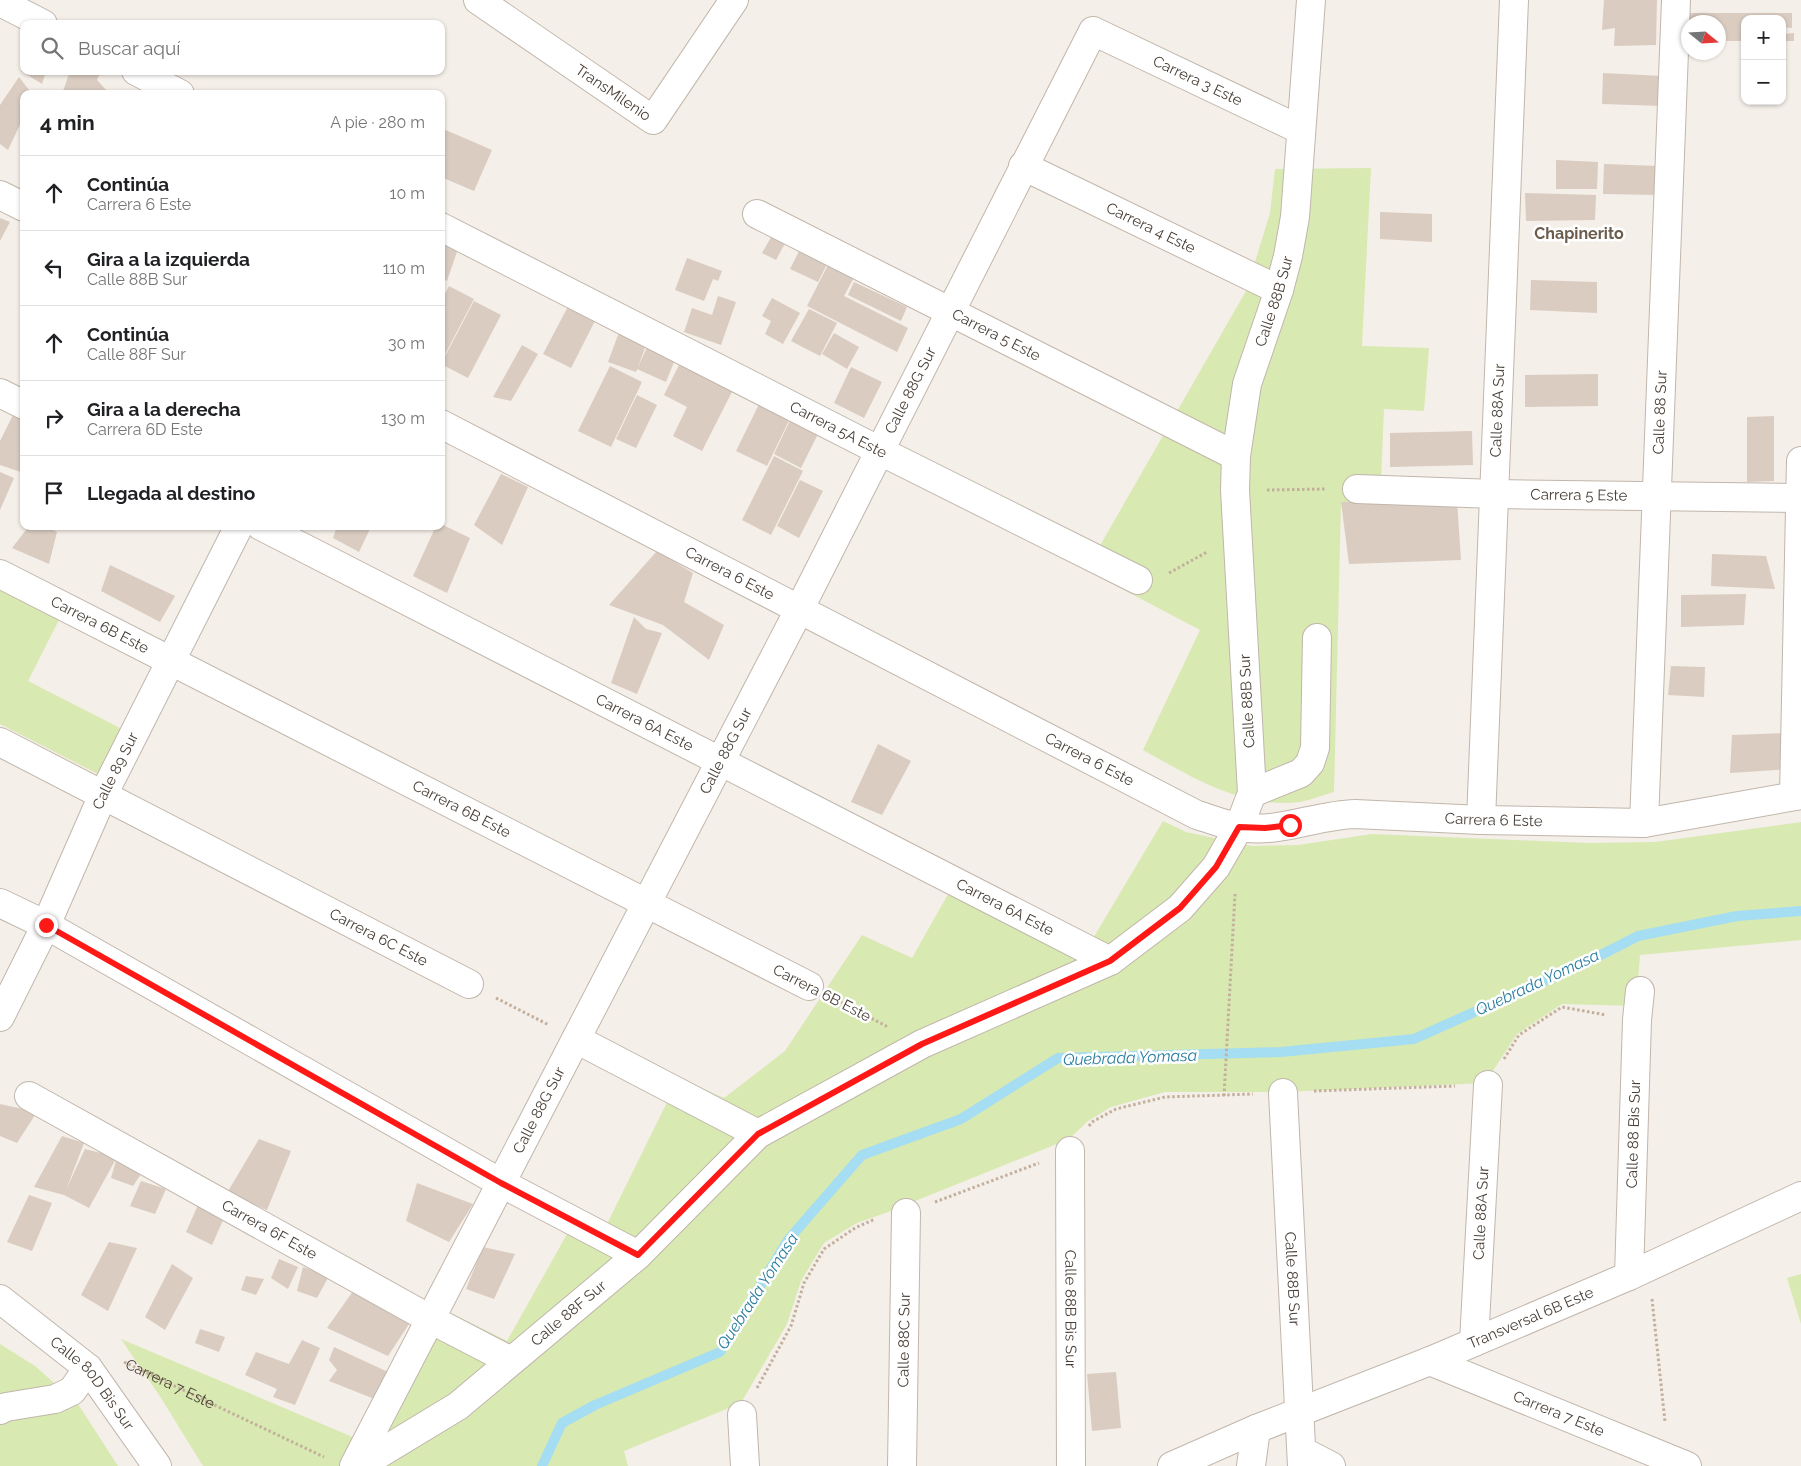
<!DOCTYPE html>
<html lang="es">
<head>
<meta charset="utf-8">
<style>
	body { margin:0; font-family:Raleway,sans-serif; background:#f2f2f2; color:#202124 }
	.controls { position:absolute; right:15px; top:15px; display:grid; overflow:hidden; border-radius:10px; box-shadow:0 1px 4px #0004 }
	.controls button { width:45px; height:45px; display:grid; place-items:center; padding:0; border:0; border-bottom:1px solid #e0e0e0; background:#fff; color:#202124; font:25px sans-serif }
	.compass { position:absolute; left:1681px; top:15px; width:45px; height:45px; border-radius:50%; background:#fff; box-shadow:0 1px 4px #0004; rotate:108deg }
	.stop { position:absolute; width:15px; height:15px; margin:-11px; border:4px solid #fe1917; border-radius:50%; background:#fff }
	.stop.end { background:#fe1917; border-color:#fff; box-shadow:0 1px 5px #0008 }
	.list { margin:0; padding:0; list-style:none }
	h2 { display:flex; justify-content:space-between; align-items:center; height:65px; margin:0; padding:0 20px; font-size:21px }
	h2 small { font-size:16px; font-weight:400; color:#757577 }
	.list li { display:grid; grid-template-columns:32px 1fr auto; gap:15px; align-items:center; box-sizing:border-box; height:75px; padding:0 20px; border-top:1px solid #e0e0e0 }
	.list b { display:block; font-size:19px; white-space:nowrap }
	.list p { margin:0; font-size:16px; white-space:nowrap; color:#757577 }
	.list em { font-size:16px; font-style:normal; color:#757577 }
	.icon { flex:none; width:28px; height:28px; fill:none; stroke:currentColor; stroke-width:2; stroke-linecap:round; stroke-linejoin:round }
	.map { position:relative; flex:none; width:1801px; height:1466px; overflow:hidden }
	.search { position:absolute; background:#fff; box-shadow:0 1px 4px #0004; left:20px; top:20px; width:425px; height:55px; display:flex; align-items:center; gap:12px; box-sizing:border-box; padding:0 18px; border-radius:10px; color:#757577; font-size:19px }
	.panel { position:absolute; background:#fff; box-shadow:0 1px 4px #0004; left:20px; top:90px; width:425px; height:440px; border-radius:10px }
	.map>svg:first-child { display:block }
	.green { fill:#d8e9b1 }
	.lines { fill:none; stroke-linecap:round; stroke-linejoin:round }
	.stream { stroke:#a5ddf2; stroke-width:10 }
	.building { fill:#daccc1 }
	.minor-casing { stroke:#c1b6ab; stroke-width:30 }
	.path { stroke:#c3b09c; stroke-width:3; stroke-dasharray:2.5 2.5; stroke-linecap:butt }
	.minor { stroke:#fff; stroke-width:28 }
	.route { stroke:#fe1917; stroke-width:6 }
	.labels { text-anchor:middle; stroke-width:5; stroke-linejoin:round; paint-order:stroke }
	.street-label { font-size:15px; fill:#493f37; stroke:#fff }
	.neighbourhood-label { font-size:16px; font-weight:bold; fill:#6c5c4e; stroke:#fff }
	.water-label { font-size:16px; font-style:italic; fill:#297d9f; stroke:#fff }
</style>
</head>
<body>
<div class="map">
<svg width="1801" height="1466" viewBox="0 0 1801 1466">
	<rect width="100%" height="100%" fill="#f5efe9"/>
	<!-- green -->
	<path class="green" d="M1371,168L1362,346L1429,348L1424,411L1384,409L1380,503L1341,502L1334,792C1323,795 1311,800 1300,802C1242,809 1192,777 1143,750L1200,630L1086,570L1246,291L1270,213L1275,169Z
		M0,584L61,616L28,681L124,730L100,775L0,724Z
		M1163,821L1186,832L1252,846L1298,845L1372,834L1589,843L1655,842L1801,822V940L1640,955L1636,1006L1562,1004L1517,1034L1485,1083L1284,1092H1165L1111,1107L1088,1121L1069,1139L888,1212L857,1223L824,1243L801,1281L787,1324L741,1403L624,1451L628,1466H203L161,1398L121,1339L374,1446L447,1311L507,1341L580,1211L607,1224L679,1078L724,1098L785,1051L862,935L912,958L960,873L1092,940Z
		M1801,1274V1324L1787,1278Z
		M0,1344L35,1366L78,1404L118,1466H0Z"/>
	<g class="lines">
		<!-- stream -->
		<path class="stream" d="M542,1466L562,1423L595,1405L720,1352L788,1240L862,1155L961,1119L1058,1058L1281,1052L1414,1039L1595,958L1638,936L1737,916L1801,911"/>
	</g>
	<!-- building -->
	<path class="building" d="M1604,0H1657L1656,45L1614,46L1615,28L1602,30Z
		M1684,13H1792V28L1782,27V19H1745V41H1718V22H1688V42H1686Z
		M1794,33V41H1782V34Z
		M21,71H46L42,84Z
		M70,71H101L97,80L110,94H62Z
		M1603,73L1663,76L1662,106L1602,104Z
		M19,77L32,94H24V116L8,150L0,144V105Z
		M441,128L492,150L474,191L441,177Z
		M1556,160L1598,162L1597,189H1556Z
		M1604,164L1659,166L1658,195L1603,194Z
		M1525,193L1596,195L1595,220L1526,221Z
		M1380,212L1432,214V242L1380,239Z
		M0,218L10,222L0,241Z
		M777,227L790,234L776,260L762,253Z
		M441,239L458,249L447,281L441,278Z
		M803,243L831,256L818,282L790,269Z
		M832,257L858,270L844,296L908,328L897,352L807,306Z
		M687,258L722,271L718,281L713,279L704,301L675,290Z
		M1531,280L1597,282V313L1530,310Z
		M854,282L907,307L901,321L848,295Z
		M449,286L474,299L441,362V301Z
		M718,296L736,302L721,345L684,332L692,308L712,315Z
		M573,297L600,311L571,368L543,354Z
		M772,298L800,313L783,344L765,334L771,321L762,316Z
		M474,301L501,315L468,378L441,364Z
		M809,309L837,323L820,356L791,341Z
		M621,327L649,337L636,372L608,362Z
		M834,333L859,347L847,369L822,354Z
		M522,345L538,354L511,401L493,397Z
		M648,345L676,357L666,382L637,369Z
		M685,353L738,380L702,451L673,436L687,407L664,395Z
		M610,366L642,382L611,447L578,431Z
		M851,367L882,382L864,418L834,403Z
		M1598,374V406L1525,407V375Z
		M764,394L795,408L767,466L736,451Z
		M637,395L657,405L636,448L616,439Z
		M16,409L24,413V473L0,465V441Z
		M795,410L823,424L801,468L774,454Z
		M1774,416V481L1747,482V417Z
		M1472,431L1473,465L1390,467V433Z
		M774,456L803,471L771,535L742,520Z
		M0,472L14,478L0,510Z
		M501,474L528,487L502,545L474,525Z
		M800,480L823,491L799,538L777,526Z
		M1457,501L1461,560L1349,564L1341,502Z
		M441,524L470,538L447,593L413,576L436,526H441Z
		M29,526H44L57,532L49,564L12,548Z
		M337,526H360L370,529L359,552L333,538Z
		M657,551L693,573L684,602L724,625L709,660L663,625L609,605Z
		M1712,554L1766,556L1775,589L1711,586Z
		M110,565L175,596L160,622L101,591Z
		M1746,594L1744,625L1681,627V595Z
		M634,617L646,629L662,633L637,694L611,683Z
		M1671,666L1705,667L1704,697L1668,695Z
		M1788,733L1790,769L1730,773L1732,735Z
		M878,744L911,761L882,815L851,802Z
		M0,1104L37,1112L17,1143L0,1136Z
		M62,1136L84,1143L66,1190L85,1149L117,1157L89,1208L64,1195L34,1187Z
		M259,1139L291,1151L267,1210L227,1193Z
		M117,1157L143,1171L133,1186L111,1178Z
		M141,1181L166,1189L155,1214L130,1206Z
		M417,1183L473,1204L449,1242L406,1221Z
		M29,1195L52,1203L32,1251L7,1242Z
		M198,1205L224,1218L212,1245L186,1232Z
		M109,1242L137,1248L108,1311L81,1295Z
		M483,1247L515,1254L494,1299L466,1289Z
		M279,1259L298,1267L288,1289L271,1278Z
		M172,1264L193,1278L165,1330L145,1317Z
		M303,1267L329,1276L317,1298L297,1291Z
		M246,1276L264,1279L256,1295L241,1290Z
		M356,1287L413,1318L388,1356L327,1328Z
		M200,1329L225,1337L219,1352L195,1343Z
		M302,1340L320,1348L295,1405L273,1397L277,1389L245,1375L256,1352L289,1364Z
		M334,1347L388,1372L377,1400L329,1381L337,1370L329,1360Z
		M1116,1372L1121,1428L1092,1431L1087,1374Z"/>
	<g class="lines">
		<defs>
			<g id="minor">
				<path id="s2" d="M478,0L653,120L734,0"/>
				<path d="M0,2L43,24"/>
				<path d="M136,71L180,94"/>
				<path id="s3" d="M1023,166L1279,290"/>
				<path d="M0,195L24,207"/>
				<path id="s4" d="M757,214L1236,456"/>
				<path id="s5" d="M441,227L880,451L1138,580"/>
				<path d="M0,393L24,405"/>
				<path id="s6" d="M441,424L1197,815C1211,819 1225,825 1239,827C1278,834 1316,815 1355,814L1481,820L1644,823L1801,795"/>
				<path id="s7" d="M1357,489L1495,494L1801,498"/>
				<path id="s8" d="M261,526L1110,961"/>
				<path id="s9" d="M0,574L809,986"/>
				<path id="s10" d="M0,742L469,984"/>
				<path d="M1252,793L1301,773L1310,763L1315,748L1317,638"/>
				<path d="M1794,796L1801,461"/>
				<path id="s11" d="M1481,820L1514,0"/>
				<path id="s12" d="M1644,823L1676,0"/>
				<path d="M0,903L46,925L501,1183L638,1255"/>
				<path id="s13" d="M0,1017L46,925L103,795L239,526"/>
				<path d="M576,1039L758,1134"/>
				<path id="s14" d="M1283,1093L1302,1466"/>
				<path id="s15" d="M29,1096L430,1319L511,1361"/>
				<path id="s16" d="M1070,1151L1071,1466"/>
				<path id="s17" d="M1629,1276L1637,1020L1640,991"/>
				<path id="s18" d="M0,1299L88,1368L157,1466"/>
				<path id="s19" d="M1474,1342L1488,1085"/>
				<path id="s20" d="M1430,1361L1687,1466"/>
				<path d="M0,1410L6,1407L55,1399L72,1391L88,1368"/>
				<path d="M742,1415L745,1466"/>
				<path d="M1302,1451L1331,1466"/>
				<path id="s21" d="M354,1466L799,610L1093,31L1301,130"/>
				<path id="s22" d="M359,1466L458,1406L638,1255L758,1134L922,1044L1110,961L1180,908L1216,867L1239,827L1252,793L1235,490L1236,456L1247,384L1279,290L1288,256L1295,217L1311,0"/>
				<path id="s23" d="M902,1466L906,1213"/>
				<path id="s24" d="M1172,1466L1256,1429L1430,1361L1629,1276L1801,1196"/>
				<path d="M1251,1466L1256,1429"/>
			</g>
		</defs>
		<!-- minor casing -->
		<use href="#minor" class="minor-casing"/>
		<!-- path -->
		<g class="path">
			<path d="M1267,490L1326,489"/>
			<path d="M1169,573L1207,552"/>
			<path d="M496,998L549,1025"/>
			<path d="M836,1000L888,1027"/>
			<path d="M1504,1059L1519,1035L1562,1007L1606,1015"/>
			<path d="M1314,1091L1455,1086"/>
			<path d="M1224,1096L1235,894"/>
			<path d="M1089,1126L1092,1122L1116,1109L1165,1097L1253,1094"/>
			<path d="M935,1202L1039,1163"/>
			<path d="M1652,1299L1665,1422"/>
			<path id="s1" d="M124,1362L324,1457"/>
			<path d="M757,1388L791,1326L804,1283L824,1249L855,1228L875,1219"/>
		</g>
		<!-- minor -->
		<use href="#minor" class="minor"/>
	</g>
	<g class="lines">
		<!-- route -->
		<path class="route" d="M46,925L501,1183L638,1255L758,1134L922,1044L1110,961L1180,908L1216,867L1239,827L1265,828L1290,825"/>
	</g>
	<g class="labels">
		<!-- street labels -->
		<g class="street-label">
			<text dy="5" stroke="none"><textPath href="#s21" startOffset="1730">Carrera 3 Este</textPath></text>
			<text dy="5" stroke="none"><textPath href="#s2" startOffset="164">TransMilenio</textPath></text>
			<text dy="5" stroke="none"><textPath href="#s3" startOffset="142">Carrera 4 Este</textPath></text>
			<text dy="5" stroke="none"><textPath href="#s22" startOffset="1636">Calle 88B Sur</textPath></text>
			<text dy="5" stroke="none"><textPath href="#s4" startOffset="268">Carrera 5 Este</textPath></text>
			<text dy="5" stroke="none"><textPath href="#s21" startOffset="1211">Calle 88G Sur</textPath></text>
			<text dy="5" stroke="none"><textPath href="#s11" startOffset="410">Calle 88A Sur</textPath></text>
			<text dy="5" stroke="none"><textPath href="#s12" startOffset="411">Calle 88 Sur</textPath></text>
			<text dy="5" stroke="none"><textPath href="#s5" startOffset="446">Carrera 5A Este</textPath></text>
			<text dy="5" stroke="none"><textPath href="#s7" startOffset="222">Carrera 5 Este</textPath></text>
			<text dy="5" stroke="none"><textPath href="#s6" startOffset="325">Carrera 6 Este</textPath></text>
			<text dy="5" stroke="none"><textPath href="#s9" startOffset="112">Carrera 6B Este</textPath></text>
			<text transform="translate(1247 701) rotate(-93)" y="5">Calle 88B Sur</text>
			<text dy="5" stroke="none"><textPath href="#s8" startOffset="431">Carrera 6A Este</textPath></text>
			<text dy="5" stroke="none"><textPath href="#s21" startOffset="806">Calle 88G Sur</textPath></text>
			<text dy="5" stroke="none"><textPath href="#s6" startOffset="730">Carrera 6 Este</textPath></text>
			<text dy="5" stroke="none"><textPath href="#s13" startOffset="272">Calle 89 Sur</textPath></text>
			<text dy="5" stroke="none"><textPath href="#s9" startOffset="518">Carrera 6B Este</textPath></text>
			<text dy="5" stroke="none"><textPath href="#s6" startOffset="1151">Carrera 6 Este</textPath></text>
			<text dy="5" stroke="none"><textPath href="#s8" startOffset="836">Carrera 6A Este</textPath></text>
			<text dy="5" stroke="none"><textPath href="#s10" startOffset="426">Carrera 6C Este</textPath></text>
			<text transform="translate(822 993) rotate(27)" y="5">Carrera 6B Este</text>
			<text dy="5" stroke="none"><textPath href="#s21" startOffset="401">Calle 88G Sur</textPath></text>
			<text dy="5" stroke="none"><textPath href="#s17" startOffset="142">Calle 88 Bis Sur</textPath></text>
			<text dy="5" stroke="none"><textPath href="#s19" startOffset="129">Calle 88A Sur</textPath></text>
			<text dy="5" stroke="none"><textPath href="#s15" startOffset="275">Carrera 6F Este</textPath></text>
			<text dy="5" stroke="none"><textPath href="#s14" startOffset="186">Calle 88B Sur</textPath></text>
			<text dy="5" stroke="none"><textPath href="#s16" startOffset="158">Calle 88B Bis Sur</textPath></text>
			<text dy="5" stroke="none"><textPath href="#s22" startOffset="260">Calle 88F Sur</textPath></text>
			<text dy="5" stroke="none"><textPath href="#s24" startOffset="388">Transversal 6B Este</textPath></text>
			<text dy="5" stroke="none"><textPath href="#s23" startOffset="126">Calle 88C Sur</textPath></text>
			<text dy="5" stroke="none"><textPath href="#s1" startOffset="51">Carrera 7 Este</textPath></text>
			<text dy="5" stroke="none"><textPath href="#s18" startOffset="126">Calle 80D Bis Sur</textPath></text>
			<text dy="5" stroke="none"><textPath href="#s20" startOffset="139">Carrera 7 Este</textPath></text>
		</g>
		<!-- neighbourhood labels -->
		<g class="neighbourhood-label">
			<text x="1579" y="239">Chapinerito</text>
		</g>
		<!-- water labels -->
		<g class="water-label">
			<text transform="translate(1537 982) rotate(-25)" y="6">Quebrada Yomasa</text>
			<text transform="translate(1130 1057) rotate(-2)" y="6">Quebrada Yomasa</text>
			<text transform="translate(757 1291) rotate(-57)" y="6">Quebrada Yomasa</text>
		</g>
	</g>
</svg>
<div class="controls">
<button>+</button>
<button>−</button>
</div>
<svg class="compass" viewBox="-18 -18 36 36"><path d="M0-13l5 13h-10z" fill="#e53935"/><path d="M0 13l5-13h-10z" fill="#757577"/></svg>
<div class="stop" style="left:1290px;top:825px"></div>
<div class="stop end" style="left:46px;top:925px"></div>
<div class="search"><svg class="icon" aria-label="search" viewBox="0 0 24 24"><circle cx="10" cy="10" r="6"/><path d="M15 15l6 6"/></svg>Buscar aquí</div>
<section class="panel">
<h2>4 min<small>A pie · 280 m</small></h2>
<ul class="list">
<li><svg class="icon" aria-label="ahead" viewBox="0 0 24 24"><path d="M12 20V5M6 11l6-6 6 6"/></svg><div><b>Continúa</b><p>Carrera 6 Este</p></div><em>10 m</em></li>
<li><svg class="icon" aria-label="left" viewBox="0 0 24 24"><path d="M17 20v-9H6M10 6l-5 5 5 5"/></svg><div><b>Gira a la izquierda</b><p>Calle 88B Sur</p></div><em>110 m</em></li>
<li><svg class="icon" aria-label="ahead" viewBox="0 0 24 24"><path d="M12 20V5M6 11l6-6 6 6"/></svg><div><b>Continúa</b><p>Calle 88F Sur</p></div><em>30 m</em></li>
<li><svg class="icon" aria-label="right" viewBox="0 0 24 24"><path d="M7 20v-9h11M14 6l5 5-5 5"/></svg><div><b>Gira a la derecha</b><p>Carrera 6D Este</p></div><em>130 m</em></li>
<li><svg class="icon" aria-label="arrive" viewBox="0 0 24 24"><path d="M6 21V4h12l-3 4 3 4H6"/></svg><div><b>Llegada al destino</b></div></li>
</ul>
</section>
</div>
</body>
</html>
